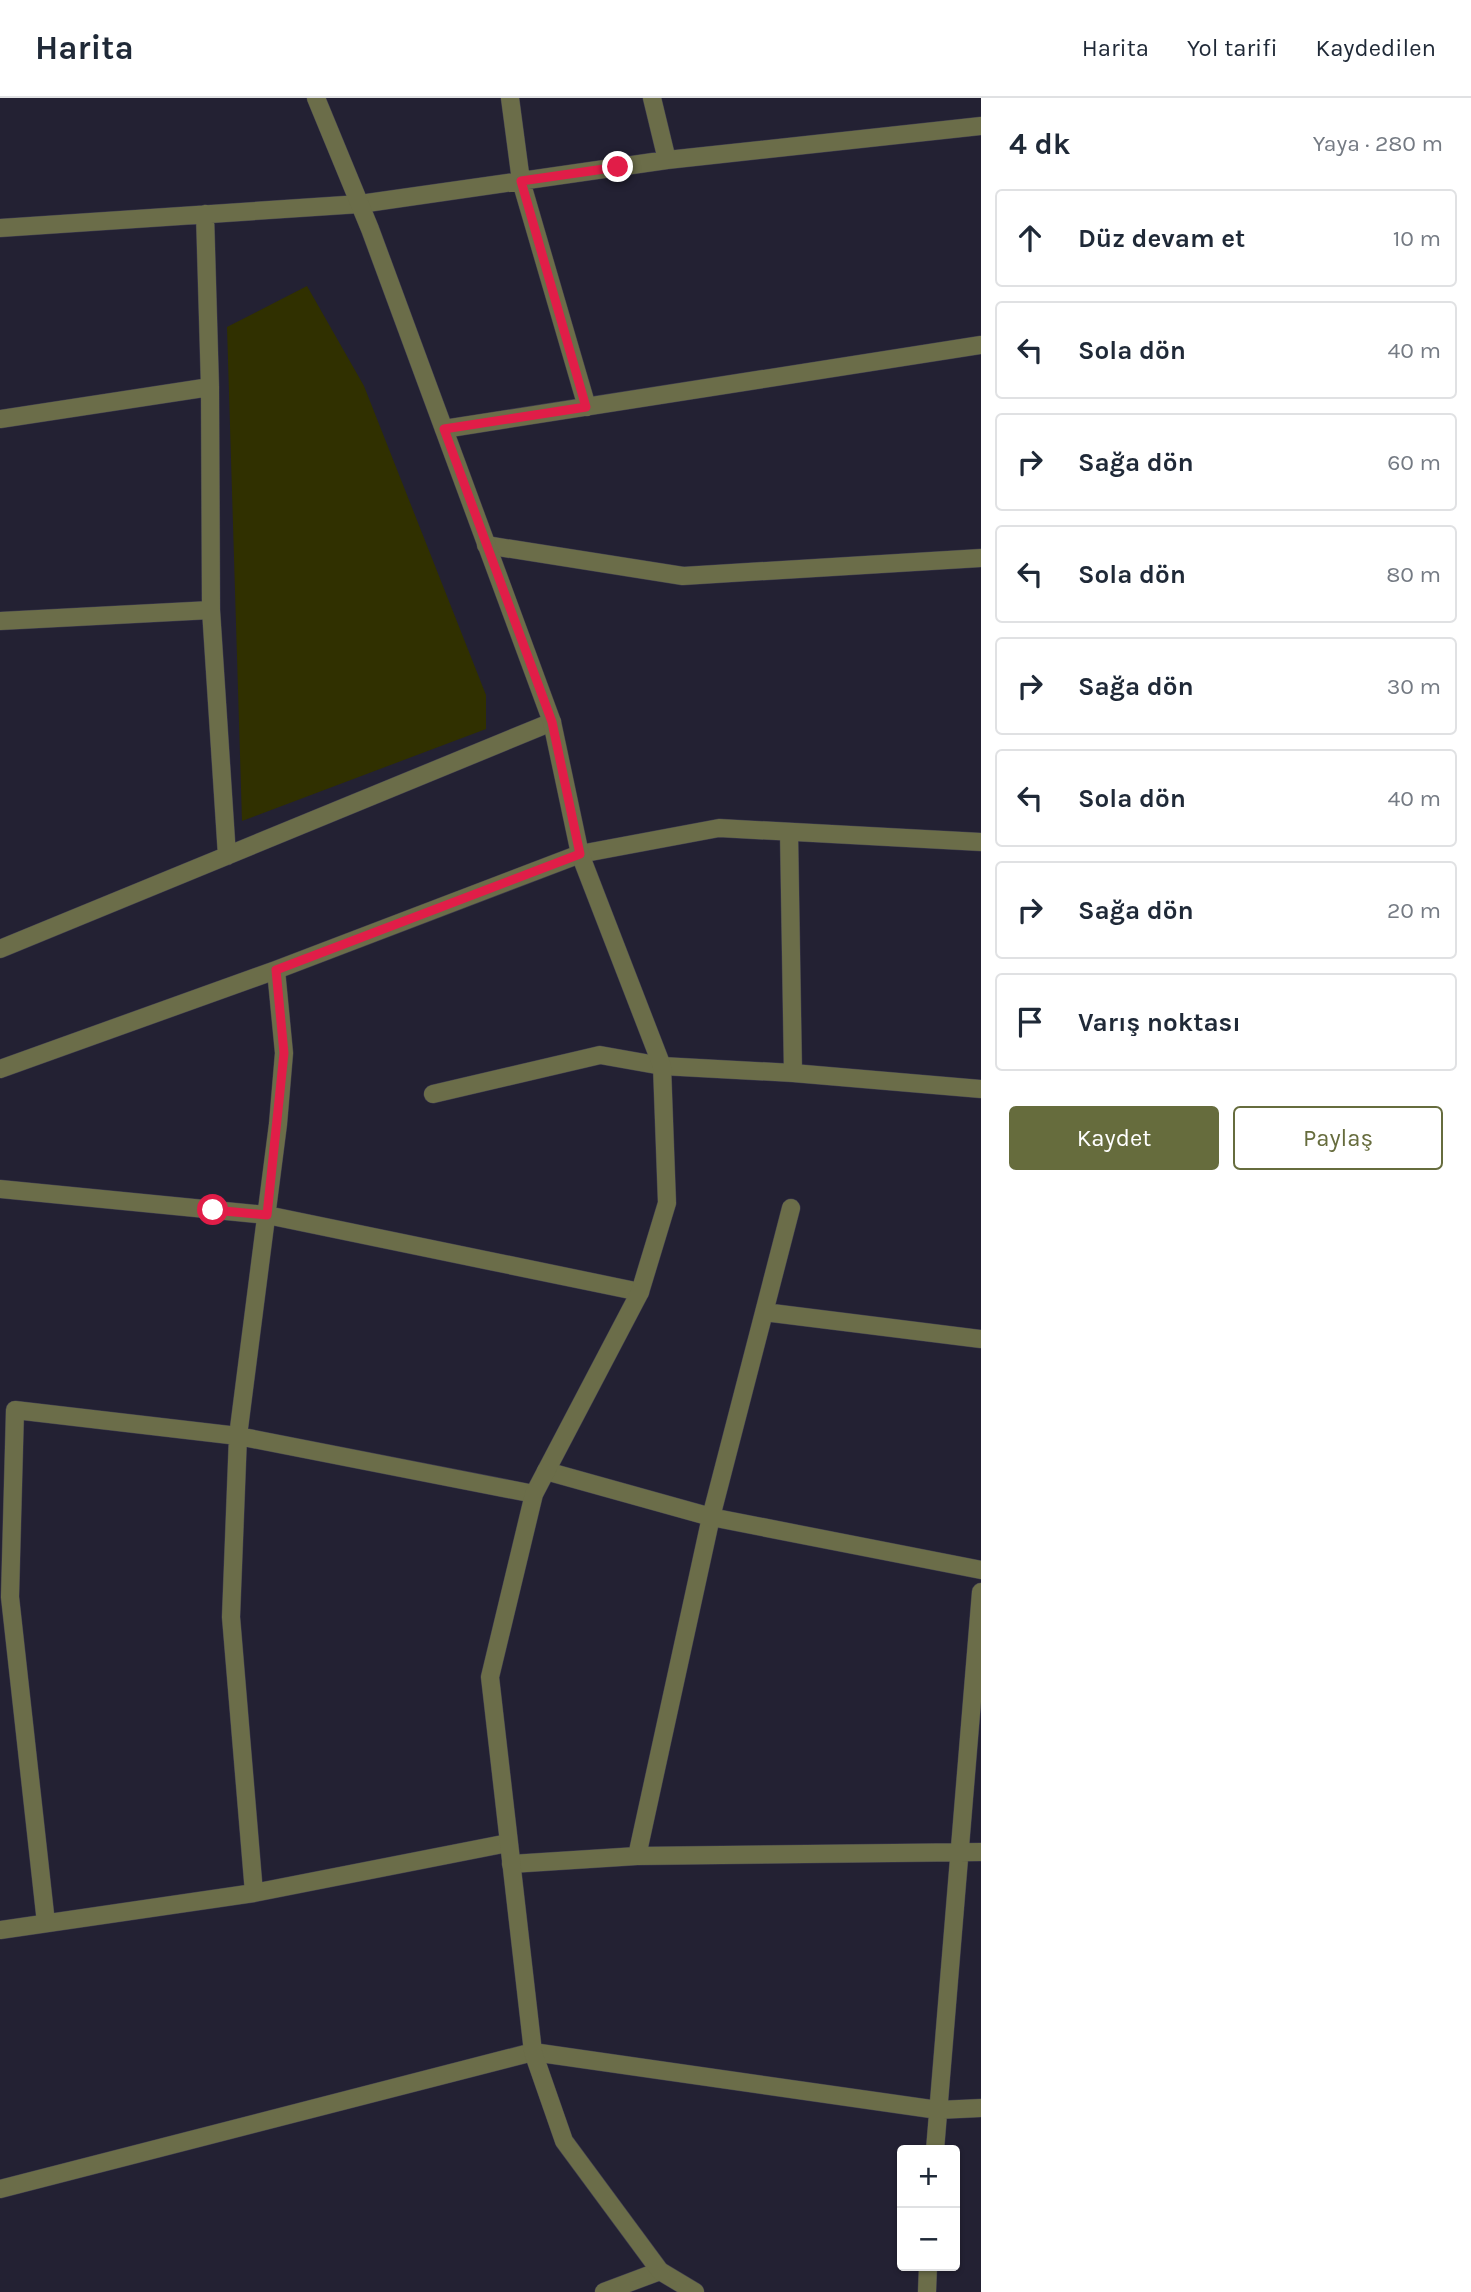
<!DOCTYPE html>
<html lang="tr">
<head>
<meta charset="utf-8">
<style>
	body { margin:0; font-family:Karla,sans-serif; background:#f6f6f7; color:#1f2937 }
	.controls { position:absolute; right:21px; bottom:21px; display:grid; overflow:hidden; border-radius:7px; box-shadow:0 2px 5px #0004 }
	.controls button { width:63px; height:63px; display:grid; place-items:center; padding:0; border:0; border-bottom:2px solid #e0e1e3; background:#fff; color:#1f2937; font:35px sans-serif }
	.stop { position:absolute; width:21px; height:21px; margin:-16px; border:5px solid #e11d48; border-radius:50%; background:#fff }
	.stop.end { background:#e11d48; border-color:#fff; box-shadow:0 2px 7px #0008 }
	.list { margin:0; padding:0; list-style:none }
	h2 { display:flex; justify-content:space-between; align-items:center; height:91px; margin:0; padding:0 28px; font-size:30px }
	h2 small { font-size:23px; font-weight:400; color:#747a83 }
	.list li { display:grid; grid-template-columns:46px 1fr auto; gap:21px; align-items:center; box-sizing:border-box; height:98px; margin:0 14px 14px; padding:0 14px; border:2px solid #e0e1e3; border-radius:7px }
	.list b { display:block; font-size:26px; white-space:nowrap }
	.list em { font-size:23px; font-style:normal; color:#747a83 }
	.actions { display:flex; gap:14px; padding:21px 28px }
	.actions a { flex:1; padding:16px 0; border:2px solid #666c3d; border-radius:7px; text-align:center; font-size:24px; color:#666c3d }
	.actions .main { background:#666c3d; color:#fff }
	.icon { flex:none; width:38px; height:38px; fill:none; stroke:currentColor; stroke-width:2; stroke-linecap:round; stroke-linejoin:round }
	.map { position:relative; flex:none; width:981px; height:2194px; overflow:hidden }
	header { display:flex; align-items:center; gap:42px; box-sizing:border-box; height:98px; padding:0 35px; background:#fff; border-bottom:2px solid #e0e1e3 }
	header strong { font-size:33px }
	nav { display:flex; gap:38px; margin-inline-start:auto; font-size:24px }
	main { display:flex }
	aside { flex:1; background:#fff }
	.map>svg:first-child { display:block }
	.green { fill:#303000 }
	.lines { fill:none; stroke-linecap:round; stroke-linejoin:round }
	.minor-casing { stroke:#3f3d4f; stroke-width:19 }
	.tertiary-casing { stroke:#3f3d4f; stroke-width:19 }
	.minor { stroke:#6b6d49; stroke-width:18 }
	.tertiary { stroke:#6b6d49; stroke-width:18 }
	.route { stroke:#e11d48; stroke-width:9 }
</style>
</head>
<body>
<header>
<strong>Harita</strong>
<nav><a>Harita</a><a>Yol tarifi</a><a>Kaydedilen</a></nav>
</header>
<main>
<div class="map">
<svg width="981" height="2194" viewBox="0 0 981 2194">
	<rect width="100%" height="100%" fill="#232133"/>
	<!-- green -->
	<path class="green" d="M307,188L364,288L486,597V631L242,723L227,229Z"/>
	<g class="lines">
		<defs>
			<path id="minor" d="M510,0L521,83L587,309
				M652,0L667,62
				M205,116L210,289L211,512L227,758
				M0,130L360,106L667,62L981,28
				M0,321L210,289
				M444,331L981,247
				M486,447L683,478L981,460
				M0,523L211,512
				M789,734L793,975
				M0,851L552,624
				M0,971L276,872L580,756L719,730L981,744
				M433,996L600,957L662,968L793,975L981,991
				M0,1091L267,1117L640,1194
				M764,1214L981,1241
				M546,1373L711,1419L981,1472
				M637,1758L711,1419L791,1110
				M511,1766L637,1758L981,1754
				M254,1795L231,1519L238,1338L278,1026L284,955L276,872
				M46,1825L10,1499L15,1312L238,1338L534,1396
				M0,1832L254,1795L508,1745
				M935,2052L981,1494
				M0,2091L533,1954L938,2012L981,2010
				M604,2194L660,2173
				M927,2194L928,2168"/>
			<path id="tertiary" d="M316,0L370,131L552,624L580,756L662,968L667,1105L640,1194L534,1396L490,1579L533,1954L564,2043L660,2173L695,2194"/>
		</defs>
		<!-- minor casing -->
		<use href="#minor" class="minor-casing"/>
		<!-- tertiary casing -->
		<use href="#tertiary" class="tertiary-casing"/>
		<!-- minor -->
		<use href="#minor" class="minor"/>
		<!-- tertiary -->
		<use href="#tertiary" class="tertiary"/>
	</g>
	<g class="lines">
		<!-- route -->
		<path class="route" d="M213,1112L267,1117L284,955L276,872L580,756L552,624L444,331L586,309L521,83L618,69"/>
	</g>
</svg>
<div class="controls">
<button>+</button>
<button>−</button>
</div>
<div class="stop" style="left:213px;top:1112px"></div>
<div class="stop end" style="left:618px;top:69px"></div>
</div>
<aside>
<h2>4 dk<small>Yaya · 280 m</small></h2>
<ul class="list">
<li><svg class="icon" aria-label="ahead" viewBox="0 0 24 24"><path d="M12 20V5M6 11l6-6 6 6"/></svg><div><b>Düz devam et</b></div><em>10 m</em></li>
<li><svg class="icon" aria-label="left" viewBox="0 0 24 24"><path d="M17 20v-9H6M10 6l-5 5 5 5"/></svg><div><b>Sola dön</b></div><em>40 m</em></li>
<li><svg class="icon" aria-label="right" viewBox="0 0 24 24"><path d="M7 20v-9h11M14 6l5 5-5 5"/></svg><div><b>Sağa dön</b></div><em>60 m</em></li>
<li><svg class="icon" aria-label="left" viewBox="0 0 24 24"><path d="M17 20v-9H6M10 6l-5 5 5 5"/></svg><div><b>Sola dön</b></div><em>80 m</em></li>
<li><svg class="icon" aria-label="right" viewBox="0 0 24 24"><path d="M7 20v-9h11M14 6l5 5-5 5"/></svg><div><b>Sağa dön</b></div><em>30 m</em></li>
<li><svg class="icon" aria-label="left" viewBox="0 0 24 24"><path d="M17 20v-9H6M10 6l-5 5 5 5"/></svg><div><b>Sola dön</b></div><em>40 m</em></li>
<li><svg class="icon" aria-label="right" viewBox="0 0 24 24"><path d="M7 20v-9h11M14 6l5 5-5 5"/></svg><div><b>Sağa dön</b></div><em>20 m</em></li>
<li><svg class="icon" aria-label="arrive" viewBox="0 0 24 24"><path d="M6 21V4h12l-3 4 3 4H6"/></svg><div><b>Varış noktası</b></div></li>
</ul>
<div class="actions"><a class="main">Kaydet</a><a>Paylaş</a></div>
</aside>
</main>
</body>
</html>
